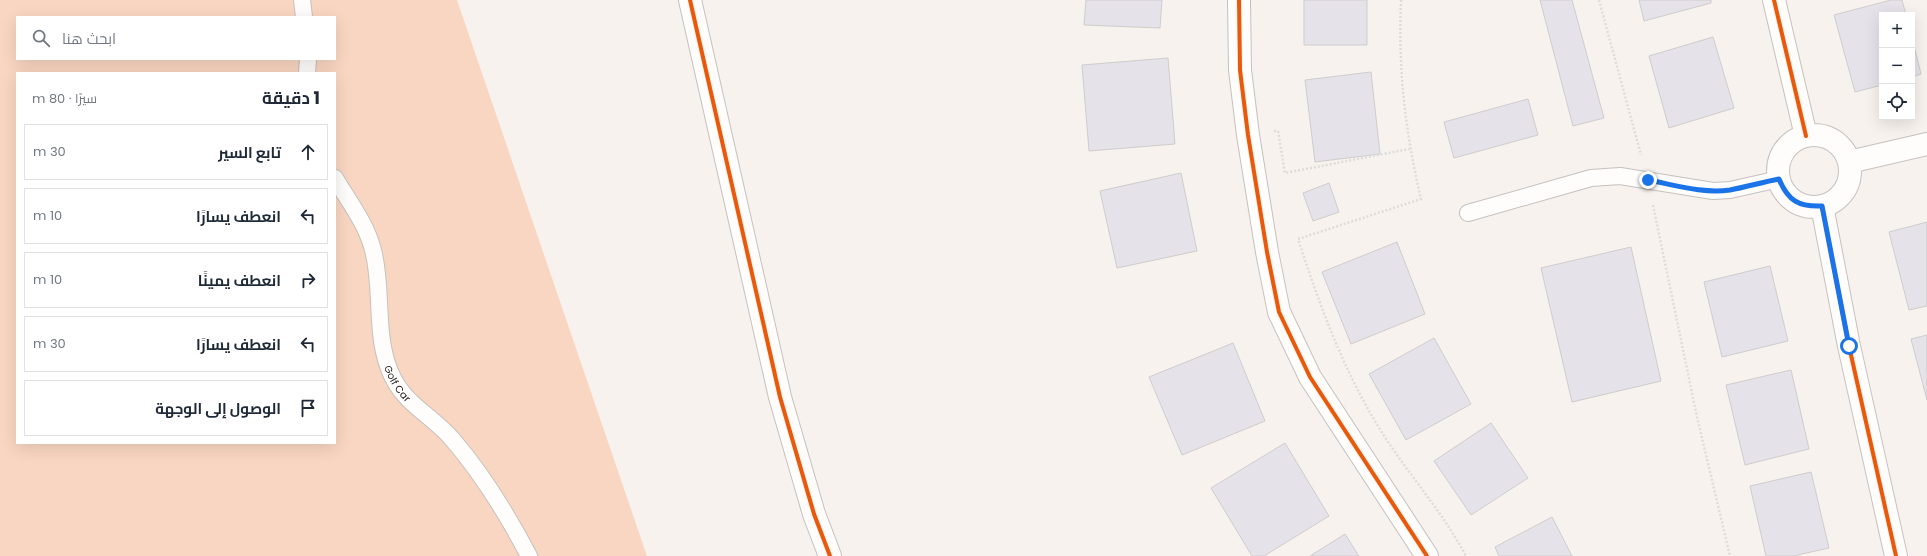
<!DOCTYPE html>
<html lang="ar">
<head>
<meta charset="utf-8">
<style>
	body { margin:0; font-family:Poppins,Cairo,sans-serif; background:#f6f6f7; color:#1f2937; direction:rtl }
	.controls { position:absolute; right:12px; top:12px; display:grid; overflow:hidden; border-radius:0px; box-shadow:0 4px 16px #0002 }
	.controls button { width:36px; height:36px; display:grid; place-items:center; padding:0; border:0; border-bottom:1px solid #e0e1e3; background:#fff; color:#1f2937; font:20px sans-serif }
	.stop { position:absolute; width:12px; height:12px; margin:-9px; border:3px solid #1a73e8; border-radius:50%; background:#fff }
	.stop.end { background:#1a73e8; border-color:#fff; box-shadow:0 1px 4px #0008 }
	.list { margin:0; padding:0; list-style:none }
	h2 { display:flex; justify-content:space-between; align-items:center; height:52px; margin:0; padding:0 16px; font-size:17px }
	h2 small { font-size:13px; font-weight:400; color:#747a83 }
	.list li { display:grid; grid-template-columns:26px 1fr auto; gap:12px; align-items:center; box-sizing:border-box; height:56px; margin:0 8px 8px; padding:0 8px; border:1px solid #e0e1e3; border-radius:0px }
	.list b { display:block; font-size:15px; white-space:nowrap }
	.list em { font-size:13px; font-style:normal; color:#747a83 }
	.icon { flex:none; width:22px; height:22px; fill:none; stroke:currentColor; stroke-width:2; stroke-linecap:round; stroke-linejoin:round }
	.map { position:relative; flex:none; width:1927px; height:556px; overflow:hidden; direction:ltr }
	.search { position:absolute; background:#fff; box-shadow:0 4px 16px #0002; left:16px; top:16px; width:320px; height:44px; display:flex; align-items:center; gap:10px; box-sizing:border-box; padding:0 14px; border-radius:0px; color:#747a83; font-size:15px }
	.panel { position:absolute; background:#fff; box-shadow:0 4px 16px #0002; left:16px; top:72px; width:320px; height:372px; border-radius:0px; direction:rtl }
	.map>svg:first-child { display:block }
	.green { fill:#f9d6c1; fill-rule:evenodd }
	.building { fill:#e6e2ea; stroke:#cfcccc }
	.lines { fill:none; stroke-linecap:round; stroke-linejoin:round }
	.service-casing { stroke:#c6c1be; stroke-width:18 }
	.minor-casing { stroke:#c6c1be; stroke-width:24 }
	.path { stroke:#dedcda; stroke-width:2.5; stroke-dasharray:2 2; stroke-linecap:butt }
	.service { stroke:#fefdfc; stroke-width:16 }
	.minor { stroke:#fefdfc; stroke-width:22 }
	.cycleway-casing { stroke:#fdf1e9; stroke-width:6 }
	.cycleway { stroke:#e8590c; stroke-width:4 }
	.route { stroke:#1a73e8; stroke-width:5 }
	.labels { text-anchor:middle; stroke-width:3.5; stroke-linejoin:round; paint-order:stroke }
	.street-label { font-size:10px; fill:#1e1917; stroke:#fdf1e9 }
</style>
</head>
<body>
<div class="map">
<svg width="1927" height="556" viewBox="0 0 1927 556">
	<rect width="100%" height="100%" fill="#f8f2ee"/>
	<!-- green -->
	<path class="green" d="M0,0H457L647,556H0ZM17,17H335V59H17ZM17,73H335V443H17Z"/>
	<!-- building -->
	<path class="building" d="M1086,0H1162L1160,28L1084,25Z
		M1304,0H1367V45H1304Z
		M1540,0H1572L1604,118L1573,126Z
		M1639,0H1711V3L1644,21Z
		M1891,0H1902L1906,15H1882V85L1855,92L1834,15Z
		M1713,37L1734,108L1669,128L1649,56Z
		M1912,38L1921,74L1912,77Z
		M1168,58L1175,144L1089,151L1082,65Z
		M1371,72L1380,154L1315,162L1305,80Z
		M1528,99L1538,135L1454,158L1444,122Z
		M1181,173L1197,251L1117,268L1100,191Z
		M1329,183L1339,212L1313,221L1303,193Z
		M1927,222V306L1909,310L1889,232Z
		M1397,242L1425,314L1351,344L1322,272Z
		M1631,247L1661,381L1572,402L1541,268Z
		M1770,266L1788,341L1722,357L1704,282Z
		M1927,335V400L1911,339Z
		M1434,338L1471,404L1406,440L1369,374Z
		M1233,343L1265,421L1182,455L1149,377Z
		M1791,370L1809,449L1745,465L1726,385Z
		M1491,423L1528,478L1471,515L1434,461Z
		M1285,443L1329,516L1264,556H1252L1211,488Z
		M1811,472L1829,548L1793,556H1766L1750,486Z
		M1552,517L1572,556H1499L1495,547Z
		M1345,534L1359,556H1310Z"/>
	<g class="lines">
		<defs>
			<g id="service">
				<path d="M302,0L304,17"/>
				<path d="M307,73L308,59"/>
				<path id="s1" d="M335,178C349,202 366,223 373,250C384,292 373,338 393,378C408,407 432,415 453,440C483,475 508,516 529,556"/>
				<path d="M1468,213L1591,178L1620,176L1713,191L1730,190L1779,179"/>
			</g>
			<path id="minor" d="M690,0L780,397L814,514L830,556
				M1239,0L1240,70L1248,135L1267,252L1279,312L1310,377L1427,556
				M1774,0L1806,136
				M1778 171a36 36 0 1 1 72 0a36 36 0 1 1-72 0Z
				M1849,162L1927,144
				M1822,206L1849,346L1896,556"/>
		</defs>
		<!-- service casing -->
		<use href="#service" class="service-casing"/>
		<!-- minor casing -->
		<use href="#minor" class="minor-casing"/>
		<!-- path -->
		<path class="path" d="M1401,0C1398,69 1405,131 1421,199L1298,239C1320,306 1343,370 1381,431C1408,474 1442,511 1466,556
			M1599,0L1641,155
			M1274,131H1278L1285,173L1409,149
			M1653,205L1697,417L1730,556"/>
		<!-- service -->
		<use href="#service" class="service"/>
		<!-- minor -->
		<use href="#minor" class="minor"/>
		<defs>
			<path id="cycleway" d="M690,0L780,397L814,514L830,556
				M1239,0L1240,70L1248,135L1267,252L1279,312L1310,377L1427,556
				M1774,0L1806,136
				M1822,206L1849,346L1896,556"/>
		</defs>
		<!-- cycleway casing -->
		<use href="#cycleway" class="cycleway-casing"/>
		<!-- cycleway -->
		<use href="#cycleway" class="cycleway"/>
	</g>
	<g class="lines">
		<!-- route -->
		<path class="route" d="M1648,180C1675,185 1703,194 1730,190C1746,187 1763,182 1779,179C1788,201 1799,207 1822,206L1849,346"/>
	</g>
	<g class="labels">
		<!-- street labels -->
		<g class="street-label">
			<text dy="4" stroke="none"><textPath href="#s1" startOffset="219">Golf Car</textPath></text>
		</g>
	</g>
</svg>
<div class="controls">
<button>+</button>
<button>−</button>
<button><svg class="icon" aria-label="locate" viewBox="0 0 24 24"><circle cx="12" cy="12" r="6"/><path d="M12 2v4M12 18v4M2 12h4M18 12h4"/></svg></button>
</div>
<div class="stop" style="left:1849px;top:346px"></div>
<div class="stop end" style="left:1648px;top:180px"></div>
<div class="search"><svg class="icon" aria-label="search" viewBox="0 0 24 24"><circle cx="10" cy="10" r="6"/><path d="M15 15l6 6"/></svg>ابحث هنا</div>
<section class="panel">
<h2>1 دقيقة<small>سيرًا · 80 m</small></h2>
<ul class="list">
<li><svg class="icon" aria-label="ahead" viewBox="0 0 24 24"><path d="M12 20V5M6 11l6-6 6 6"/></svg><div><b>تابع السير</b></div><em>30 m</em></li>
<li><svg class="icon" aria-label="left" viewBox="0 0 24 24"><path d="M17 20v-9H6M10 6l-5 5 5 5"/></svg><div><b>انعطف يسارًا</b></div><em>10 m</em></li>
<li><svg class="icon" aria-label="right" viewBox="0 0 24 24"><path d="M7 20v-9h11M14 6l5 5-5 5"/></svg><div><b>انعطف يمينًا</b></div><em>10 m</em></li>
<li><svg class="icon" aria-label="left" viewBox="0 0 24 24"><path d="M17 20v-9H6M10 6l-5 5 5 5"/></svg><div><b>انعطف يسارًا</b></div><em>30 m</em></li>
<li><svg class="icon" aria-label="arrive" viewBox="0 0 24 24"><path d="M6 21V4h12l-3 4 3 4H6"/></svg><div><b>الوصول إلى الوجهة</b></div></li>
</ul>
</section>
</div>
</body>
</html>
